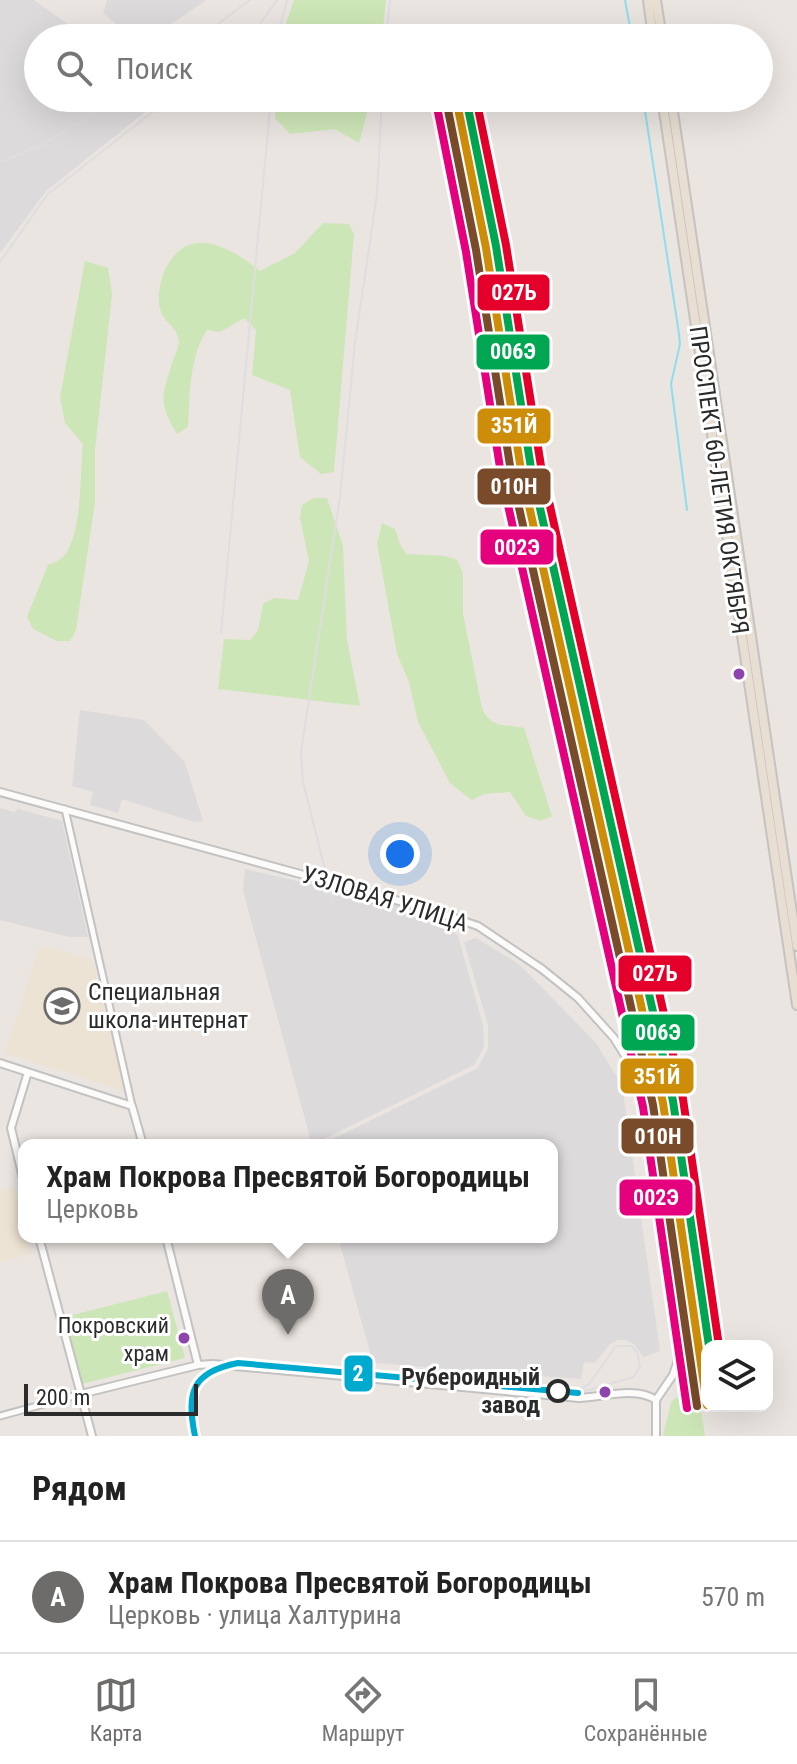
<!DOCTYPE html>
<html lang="ru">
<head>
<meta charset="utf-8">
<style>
	body { margin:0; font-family:"Roboto Condensed",sans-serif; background:#f2f2f2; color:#222 }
	.controls { position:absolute; right:24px; bottom:24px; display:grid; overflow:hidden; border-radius:16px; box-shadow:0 8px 32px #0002 }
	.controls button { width:72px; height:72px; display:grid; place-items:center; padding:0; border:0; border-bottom:2px solid #e0e0e0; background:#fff; color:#222; font:40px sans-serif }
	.scale { position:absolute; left:24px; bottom:20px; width:174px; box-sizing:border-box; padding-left:8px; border:4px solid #2b2b2b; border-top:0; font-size:22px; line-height:28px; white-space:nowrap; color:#2b2b2b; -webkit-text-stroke:6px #fff; paint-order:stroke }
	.you { position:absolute; left:400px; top:854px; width:28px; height:28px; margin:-20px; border:6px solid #fff; border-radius:50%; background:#1a73e8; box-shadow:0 0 0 12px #1a73e833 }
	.badge { display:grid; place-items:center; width:52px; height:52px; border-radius:50%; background:#6e6c6a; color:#fff; font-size:26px; font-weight:700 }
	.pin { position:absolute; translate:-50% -66px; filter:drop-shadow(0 2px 4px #0008) }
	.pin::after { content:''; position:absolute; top:42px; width:28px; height:24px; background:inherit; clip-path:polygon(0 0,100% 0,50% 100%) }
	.popup { position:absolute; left:18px; top:1139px; width:540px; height:104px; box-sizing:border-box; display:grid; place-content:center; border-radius:16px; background:#fff; filter:drop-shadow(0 2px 6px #0005); font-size:26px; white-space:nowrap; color:#767676 }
	.popup b { font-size:30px; color:#222 }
	.popup::after { content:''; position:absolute; left:50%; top:100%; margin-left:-16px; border:16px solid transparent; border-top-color:#fff }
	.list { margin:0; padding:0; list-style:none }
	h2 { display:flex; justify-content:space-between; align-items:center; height:104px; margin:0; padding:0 32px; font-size:34px }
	h2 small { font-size:26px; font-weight:400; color:#767676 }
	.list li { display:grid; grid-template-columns:52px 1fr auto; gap:24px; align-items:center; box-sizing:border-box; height:112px; padding:0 32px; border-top:2px solid #e0e0e0 }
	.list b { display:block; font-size:30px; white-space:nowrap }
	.list p { margin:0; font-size:26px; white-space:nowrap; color:#767676 }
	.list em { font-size:26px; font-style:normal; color:#767676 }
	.icon { flex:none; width:44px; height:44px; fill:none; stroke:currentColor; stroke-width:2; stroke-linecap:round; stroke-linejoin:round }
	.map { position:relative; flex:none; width:797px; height:1436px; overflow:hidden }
	.search { position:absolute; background:#fff; box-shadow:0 8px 32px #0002; left:24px; right:24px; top:24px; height:88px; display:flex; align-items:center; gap:20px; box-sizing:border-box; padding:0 28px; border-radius:44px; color:#767676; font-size:30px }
	.sheet { height:216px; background:#fff }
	nav { display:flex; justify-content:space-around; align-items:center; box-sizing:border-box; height:112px; border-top:2px solid #e0e0e0; background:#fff; font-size:22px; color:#767676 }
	nav a { display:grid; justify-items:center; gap:4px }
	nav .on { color:#6e6c6a }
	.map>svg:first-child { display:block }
	.industrial { fill:#dddadc }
	.education { fill:#ede3d4 }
	.green { fill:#cde6b7 }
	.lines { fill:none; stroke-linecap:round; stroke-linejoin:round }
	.stream { stroke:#90dcef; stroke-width:2 }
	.minor-casing { stroke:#c3c2c2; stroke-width:9 }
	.tertiary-casing { stroke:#c3c2c2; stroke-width:10 }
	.trunk-casing { stroke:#c5c3c1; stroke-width:12 }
	.minor { stroke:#fcfbfa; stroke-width:5 }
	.tertiary { stroke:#fcfbfa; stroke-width:6 }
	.trunk { stroke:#e8dfd2; stroke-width:8 }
	.tram { stroke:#dedddf; stroke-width:2 }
	.rail { stroke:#dedddf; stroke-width:2 }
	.rail-1-casing { stroke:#fff; stroke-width:14 }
	.rail-2-casing { stroke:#fff; stroke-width:14 }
	.rail-3-casing { stroke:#fff; stroke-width:14 }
	.rail-4-casing { stroke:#fff; stroke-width:14 }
	.rail-5-casing { stroke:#fff; stroke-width:14 }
	.rail-1 { stroke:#ce8d09; stroke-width:8 }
	.rail-2 { stroke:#7a4b2a; stroke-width:8 }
	.rail-3 { stroke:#00a651; stroke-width:8 }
	.rail-4 { stroke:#e5007d; stroke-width:8 }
	.rail-5 { stroke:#e4002b; stroke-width:8 }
	.tram-1-casing { stroke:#fff; stroke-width:12 }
	.tram-1 { stroke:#00a9ce; stroke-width:6 }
	.bus-dot { fill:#8e44ad; stroke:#fff; stroke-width:3 }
	.stop-dot { fill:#fff; stroke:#2b2b2b; stroke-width:4 }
	.labels { text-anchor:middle; stroke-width:6; stroke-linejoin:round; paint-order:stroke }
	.bus-label { font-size:22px; fill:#2b2b2b; stroke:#fff; text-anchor:end }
	.street-label { font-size:24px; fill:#2b2b2b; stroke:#fff }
	.poi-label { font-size:24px; fill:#2b2b2b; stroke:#fff; text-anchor:start }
	.stop-label { font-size:24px; font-weight:bold; fill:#2b2b2b; stroke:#fff; text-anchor:end }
	.line-badge { stroke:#fff; stroke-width:3 }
	.badge-label { font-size:22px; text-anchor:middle; font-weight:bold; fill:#fff }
</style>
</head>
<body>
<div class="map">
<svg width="797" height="1436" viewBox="0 0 797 1436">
	<rect width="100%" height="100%" fill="#eae5e0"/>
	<!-- industrial -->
	<path class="industrial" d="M0,0H34L87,38H38V98H135L144,113L46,191L0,253Z
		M107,0H206L151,38H133L103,13Z
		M80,710L144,720L185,762L203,821L194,822L122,799L118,813L90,805L93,792L72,786Z
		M0,808L14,812L18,809L62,821L88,937H69L0,920Z
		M245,869L408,907L438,919L458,936L483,1025L484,1047L474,1065L312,1145L243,891Z
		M476,938L519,964L596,1043L622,1085L660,1351L643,1357L634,1344L626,1340H618L610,1344L595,1363L584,1362L581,1379L373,1363L338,1237H552V1145H320L478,1068L488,1048V1025L464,942Z"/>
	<!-- education -->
	<path class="education" d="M40,946L92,959L125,1091L5,1053Z
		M13,1186L24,1227V1237H27L31,1254L0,1262V1190Z"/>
	<!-- green -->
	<path class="green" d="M294,0H386L382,38H281Z
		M276,98H371L359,143L335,129L290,134L275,118Z
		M323,223L349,224L354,234L334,472L321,474L300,457L290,390L252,375L256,330L244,318L220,332L207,330C189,357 190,395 188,427L177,434C157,400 162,397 173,360C175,355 178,348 179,343C179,328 165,323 161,312C156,298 160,282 165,270C188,222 230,247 260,271L295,253Z
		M85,261L108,268L112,294L95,450V502L76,630L70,641H57L33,629L27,617L48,565C57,562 63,559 68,550C82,524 80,474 83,444L65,423L60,397Z
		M314,498H327L343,546L347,640L360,706L218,689L224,639L250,640L258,630L263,604L274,598L298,600L309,561L300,518L302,505Z
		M382,523L395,529L399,542L406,554L445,556L457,560L463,573V614L482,708C492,730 504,723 524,728L552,816L540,821L526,816L510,792L484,794L472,800L450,783L418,722L409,682L397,654L377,544Z
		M167,1291L185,1358L82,1384L65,1317Z
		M683,1392L699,1396L705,1436H663L671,1402Z"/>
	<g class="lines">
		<!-- stream -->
		<path class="stream" d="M625,0L632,38
			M643,98L679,334L680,344L671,384L687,510"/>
		<defs>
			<path id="minor" d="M65,809L132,1106
				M0,1416L81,1394"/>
			<path id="tertiary" d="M0,792L425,908L478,926L542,969L578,998L614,1038L638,1077L678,1360L673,1375L656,1400V1436
				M0,1063L132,1106L143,1145
				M24,1182L11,1128L28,1072
				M39,1237L92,1436
				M166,1237L198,1365
				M81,1394L198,1365L213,1364L579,1398C602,1397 636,1386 656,1400"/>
			<path id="trunk" d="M648,0L653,38
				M656,0L662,38
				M662,98L797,1005
				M671,98L797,946"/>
		</defs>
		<!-- minor casing -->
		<use href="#minor" class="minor-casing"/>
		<!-- tertiary casing -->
		<use href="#tertiary" class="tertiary-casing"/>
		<!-- trunk casing -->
		<use href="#trunk" class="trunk-casing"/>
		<!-- minor -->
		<use href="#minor" class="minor"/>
		<!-- tertiary -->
		<use href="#tertiary" class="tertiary"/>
		<!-- trunk -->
		<use href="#trunk" class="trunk"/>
		<!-- tram -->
		<path class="tram" d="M558,1390L583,1388L589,1384L616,1346H631L637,1352L640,1366L634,1377L578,1393"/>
		<!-- rail -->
		<path class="rail" d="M199,38L250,0
			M247,38L255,31L277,0
			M277,38L287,0
			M386,38L390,0
			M0,162L42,145L118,98
			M0,262L47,195L170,98
			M221,633L271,98
			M334,906L303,782L301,752L340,497L355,343L377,194L382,98"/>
		<defs>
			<path id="rail-1" d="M456,98L486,248L521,470L663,1103L707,1405"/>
			<path id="rail-2" d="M446,100L476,250L511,472L653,1105L697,1406"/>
			<path id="rail-3" d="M466,98L496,246L531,468L673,1101L709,1346"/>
			<path id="rail-4" d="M436,102L466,252L501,474L643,1107L687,1408"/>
			<path id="rail-5" d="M476,98L506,245L541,466L683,1099L719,1346"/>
		</defs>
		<!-- rail-1 casing -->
		<use href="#rail-1" class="rail-1-casing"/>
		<!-- rail-2 casing -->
		<use href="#rail-2" class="rail-2-casing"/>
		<!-- rail-3 casing -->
		<use href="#rail-3" class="rail-3-casing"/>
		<!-- rail-4 casing -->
		<use href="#rail-4" class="rail-4-casing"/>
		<!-- rail-5 casing -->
		<use href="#rail-5" class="rail-5-casing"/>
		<!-- rail-1 -->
		<use href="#rail-1" class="rail-1"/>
		<!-- rail-2 -->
		<use href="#rail-2" class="rail-2"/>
		<!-- rail-3 -->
		<use href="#rail-3" class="rail-3"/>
		<!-- rail-4 -->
		<use href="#rail-4" class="rail-4"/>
		<!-- rail-5 -->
		<use href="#rail-5" class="rail-5"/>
		<defs>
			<path id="tram-1" d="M195,1436C186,1392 192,1372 238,1363L578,1393"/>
		</defs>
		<!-- tram-1 casing -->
		<use href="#tram-1" class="tram-1-casing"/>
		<!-- tram-1 -->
		<use href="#tram-1" class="tram-1"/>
	</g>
	<!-- icons -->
	<defs>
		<symbol id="school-ring" viewBox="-11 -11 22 22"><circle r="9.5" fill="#fff" stroke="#6e6c6a" stroke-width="1.5"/><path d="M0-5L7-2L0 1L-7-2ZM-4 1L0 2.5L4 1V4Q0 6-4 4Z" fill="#6e6c6a"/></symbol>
	</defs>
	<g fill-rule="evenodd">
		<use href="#school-ring" x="42" y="986" width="40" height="40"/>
	</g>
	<!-- markers -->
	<g class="bus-dot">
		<circle cx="739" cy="674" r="7"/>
		<circle cx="184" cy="1338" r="7"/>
		<circle cx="605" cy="1392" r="7"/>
	</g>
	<circle class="stop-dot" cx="558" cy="1391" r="10"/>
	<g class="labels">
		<!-- bus labels -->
		<g class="bus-label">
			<text x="169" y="1333">Покровский<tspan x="169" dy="28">храм</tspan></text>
		</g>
		<!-- street labels -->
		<g class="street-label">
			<text transform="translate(719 480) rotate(82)" y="8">ПРОСПЕКТ 60-ЛЕТИЯ ОКТЯБРЯ</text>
			<text transform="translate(385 899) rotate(17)" y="8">УЗЛОВАЯ УЛИЦА</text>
		</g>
		<!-- poi labels -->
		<g class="poi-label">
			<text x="88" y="1000">Специальная<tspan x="88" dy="28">школа-интернат</tspan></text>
		</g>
		<!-- stop labels -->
		<g class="stop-label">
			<text x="540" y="1385">Рубероидный<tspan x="540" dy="28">завод</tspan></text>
		</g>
	</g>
	<g class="line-badge">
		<rect x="476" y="273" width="75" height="39" rx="8" fill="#e4002b"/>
		<rect x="475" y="333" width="76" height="38" rx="8" fill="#00a651"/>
		<rect x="476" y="407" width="76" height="38" rx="8" fill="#ce8d09"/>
		<rect x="476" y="467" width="76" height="39" rx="8" fill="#7a4b2a"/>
		<rect x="479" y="528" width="76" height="38" rx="8" fill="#e5007d"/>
		<rect x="617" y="954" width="76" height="39" rx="8" fill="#e4002b"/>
		<rect x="620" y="1013" width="76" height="39" rx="8" fill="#00a651"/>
		<rect x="619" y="1057" width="76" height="38" rx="8" fill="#ce8d09"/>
		<rect x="620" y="1117" width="75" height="38" rx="8" fill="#7a4b2a"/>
		<rect x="618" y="1178" width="76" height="39" rx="8" fill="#e5007d"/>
		<rect x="343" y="1354" width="31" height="39" rx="8" fill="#00a9ce"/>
	</g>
	<g class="badge-label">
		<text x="514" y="300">027Ь</text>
		<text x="513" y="359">006Э</text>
		<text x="514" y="433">351Й</text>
		<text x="514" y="494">010Н</text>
		<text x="517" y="555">002Э</text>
		<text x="655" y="981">027Ь</text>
		<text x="658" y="1040">006Э</text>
		<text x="657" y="1084">351Й</text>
		<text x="658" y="1144">010Н</text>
		<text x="656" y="1205">002Э</text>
		<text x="358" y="1381">2</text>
	</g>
</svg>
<div class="controls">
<button><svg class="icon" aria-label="layers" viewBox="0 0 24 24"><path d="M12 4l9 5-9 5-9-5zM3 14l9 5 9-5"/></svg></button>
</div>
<div class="scale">200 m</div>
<div class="you"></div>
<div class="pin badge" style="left:288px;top:1335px">A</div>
<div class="popup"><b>Храм Покрова Пресвятой Богородицы</b>Церковь</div>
<div class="search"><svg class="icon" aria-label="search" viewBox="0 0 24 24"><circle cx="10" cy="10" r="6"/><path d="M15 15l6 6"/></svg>Поиск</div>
</div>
<section class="sheet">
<h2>Рядом<small></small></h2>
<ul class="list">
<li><span class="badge">A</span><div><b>Храм Покрова Пресвятой Богородицы</b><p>Церковь · улица Халтурина</p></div><em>570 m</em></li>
</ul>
</section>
<nav>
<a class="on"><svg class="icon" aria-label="map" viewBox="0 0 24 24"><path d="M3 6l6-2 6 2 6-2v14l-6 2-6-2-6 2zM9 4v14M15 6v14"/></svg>Карта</a>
<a><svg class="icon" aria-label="directions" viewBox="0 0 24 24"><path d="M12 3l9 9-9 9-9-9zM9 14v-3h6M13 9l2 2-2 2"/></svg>Маршрут</a>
<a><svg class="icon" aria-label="saved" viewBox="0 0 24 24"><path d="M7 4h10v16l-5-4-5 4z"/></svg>Сохранённые</a>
</nav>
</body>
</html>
